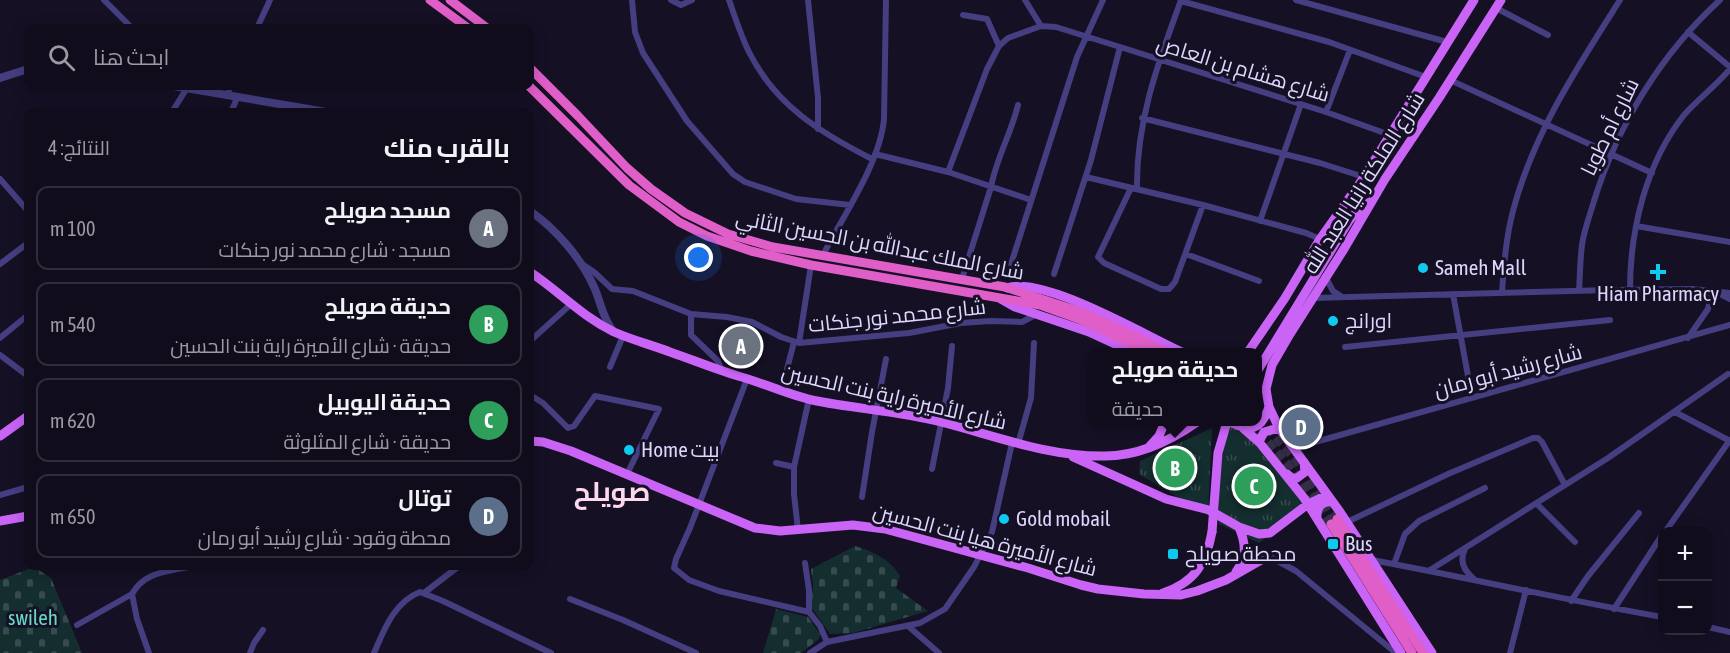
<!DOCTYPE html>
<html lang="ar">
<head>
<meta charset="utf-8">
<style>
	body { margin:0; font-family:"Asap Condensed",Cairo,sans-serif; background:#191524; color:#f1f3f6; direction:rtl }
	.controls { position:absolute; right:18px; bottom:18px; display:grid; overflow:hidden; border-radius:12px; box-shadow:0 3px 15px #0003 }
	.controls button { width:54px; height:54px; display:grid; place-items:center; padding:0; border:0; border-bottom:2px solid #302c3a; background:#100c1b; color:#f1f3f6; font:30px sans-serif }
	.you { position:absolute; left:699px; top:258px; width:21px; height:21px; margin:-15px; border:4px solid #fff; border-radius:50%; background:#1a73e8; box-shadow:0 0 0 9px #1a73e833 }
	.badge { display:grid; place-items:center; width:39px; height:39px; border-radius:50%; background:#7c3aed; color:#fff; font-size:20px; font-weight:700 }
	.pin { position:absolute; translate:-50% -50%; border:3px solid #fff; box-shadow:0 2px 6px #0006 }
	.popup { position:absolute; left:1088px; top:348px; width:174px; height:78px; box-sizing:border-box; display:grid; place-content:center; border-radius:12px; background:#100c1b; filter:drop-shadow(0 2px 4px #0005); font-size:20px; white-space:nowrap; color:#9c9ba3 }
	.popup b { font-size:22px; color:#f1f3f6 }
	.popup::after { content:''; position:absolute; left:50%; top:100%; margin-left:-12px; border:12px solid transparent; border-top-color:#100c1b }
	.list { margin:0; padding:0; list-style:none }
	h2 { display:flex; justify-content:space-between; align-items:center; height:78px; margin:0; padding:0 24px; font-size:26px }
	h2 small { font-size:20px; font-weight:400; color:#9c9ba3 }
	.list li { display:grid; grid-template-columns:39px 1fr auto; gap:18px; align-items:center; box-sizing:border-box; height:84px; margin:0 12px 12px; padding:0 12px; border:2px solid #302c3a; border-radius:12px }
	.list b { display:block; font-size:22px; white-space:nowrap }
	.list p { margin:0; font-size:20px; white-space:nowrap; color:#9c9ba3 }
	.list em { font-size:20px; font-style:normal; color:#9c9ba3 }
	.icon { flex:none; width:33px; height:33px; fill:none; stroke:currentColor; stroke-width:2; stroke-linecap:round; stroke-linejoin:round }
	.map { position:relative; flex:none; width:1730px; height:653px; overflow:hidden; direction:ltr }
	.search { position:absolute; background:#100c1b; box-shadow:0 3px 15px #0003; left:24px; top:24px; width:510px; height:66px; display:flex; align-items:center; gap:15px; box-sizing:border-box; padding:0 21px; border-radius:12px; color:#9c9ba3; font-size:22px }
	.panel { position:absolute; background:#100c1b; box-shadow:0 3px 15px #0003; left:24px; top:108px; width:510px; height:462px; border-radius:12px; direction:rtl }
	.map>svg:first-child { display:block }
	.cemetery { fill:url(#cemetery-stones) }
	.park { fill:url(#park-tufts) }
	.lines { fill:none; stroke-linecap:round; stroke-linejoin:round }
	.trunk-tunnel { stroke:#332e45; stroke-width:9; stroke-dasharray:9 4.5; stroke-linecap:butt }
	.minor { stroke:#453e80; stroke-width:6 }
	.tertiary { stroke:#453e80; stroke-width:8 }
	.primary { stroke:#c964f6; stroke-width:9 }
	.trunk { stroke:#df5ec8; stroke-width:9 }
	.primary-bridge { stroke:#c964f6; stroke-width:9 }
	.poi-dot { fill:#0ecaf0; stroke:#151024; stroke-width:2 }
	.labels { text-anchor:middle; stroke-width:6; stroke-linejoin:round; paint-order:stroke }
	.street-label { font-size:21px; fill:#ddd6fd; stroke:#151024 }
	.poi-label { font-size:21px; fill:#ddd6fd; stroke:#151024; text-anchor:start }
	.park-label { font-size:21px; fill:#66d9c4; stroke:#151024 }
	.district-label { font-size:27px; font-weight:bold; fill:#fdd8ed; stroke:#151024 }
</style>
</head>
<body>
<div class="map">
<svg width="1730" height="653" viewBox="0 0 1730 653">
	<defs>
		<pattern id="cemetery-stones" width="16" height="16" patternUnits="userSpaceOnUse" patternTransform="scale(1.5)"><rect width="16" height="16" fill="#142d2e"/><path d="M2 7V4a2 2 0 0 1 4 0v3zM10 15v-3a2 2 0 0 1 4 0v3z" fill="#364b4d"/></pattern>
		<pattern id="park-tufts" width="24" height="20" patternUnits="userSpaceOnUse" patternTransform="scale(1.5)"><rect width="24" height="20" fill="#142d2e"/><path d="M3 7l-1-3M5 7V3M7 7l1-3M15 17l-1-3M17 17v-4M19 17l1-3" fill="none" stroke="#364b4d"/></pattern>
	</defs>
	<rect width="100%" height="100%" fill="#151024"/>
	<!-- cemetery -->
	<path class="cemetery" d="M855,546C874,552 890,559 900,576L896,588L928,611L853,633L830,634L811,607L813,586L811,569Z
		M34,567L51,578L82,653H0V580Z
		M776,609L808,617L820,634L819,639L801,653H763Z"/>
	<!-- park -->
	<path class="park" d="M1231,426L1249,437L1302,502L1303,510L1259,543L1219,524C1219,491 1218,458 1231,426Z
		M1212,428L1208,515L1139,474L1140,461Z"/>
	<g class="lines">
		<!-- trunk-tunnel -->
		<path class="trunk-tunnel" d="M1258,417L1296,460L1337,519
			M1250,422L1288,465L1331,524"/>
		<!-- minor -->
		<path class="minor" d="M104,0L132,28
			M632,0L635,32L643,53L687,121L733,174L745,182L796,199L850,205
			M671,0L681,5L692,0
			M729,0C735,17 741,36 749,52C776,106 821,133 872,159
			M808,0L818,98V129
			M1025,0L1041,26
			M1296,0L1447,42
			M1181,1L1329,42L1426,77
			M1496,8L1548,35
			M963,15L987,19L999,46
			M257,28L270,0
			M1688,32L1730,67
			M1450,80L1652,173
			M228,94L230,86
			M172,112L187,88
			M231,112L238,96
			M1326,112L1350,50
			M1142,118L1320,163L1364,177
			M875,154L948,172L1031,200
			M948,172L987,69L999,46L1008,38L1041,26L1056,27L1120,47L1326,112L1390,135
			M1086,177L1203,205L1306,233L1320,239
			M0,179L28,211
			M1131,188L1098,257L1104,263L1161,289H1169L1175,282L1203,205
			M1137,189C1136,121 1158,63 1181,0
			M1260,221L1301,104
			M1636,226L1730,242
			M1186,254L1259,281
			M823,255C843,216 880,163 884,119L886,0
			M0,264L28,243
			M582,264L594,272L612,289L633,291L691,314L727,317L752,322L781,337L799,343L909,333L961,323L991,321L1022,322L1037,314
			M1011,264L1077,57L1103,0
			M1054,274L1091,160L1120,47
			M1326,278L1333,291L1342,297
			M962,279L991,187C996,159 1011,134 1018,105
			M1630,290C1630,230 1646,163 1684,115C1698,99 1716,86 1730,69
			M1579,291C1580,276 1580,260 1582,245C1584,230 1590,215 1594,201C1618,124 1661,54 1720,0
			M1502,292C1504,265 1506,237 1513,211C1533,134 1578,66 1620,0
			M1716,292L1730,299
			M1453,294L1472,398
			M1313,298L1609,290L1692,289L1730,293
			M691,314V335L718,361L722,371
			M0,338L28,315
			M1688,338L1708,309L1712,291
			M530,341L570,305
			M799,343L811,265
			M1345,347L1610,320
			M0,355L28,376
			M610,367L623,336
			M787,369L794,342
			M747,379L690,528L676,559L674,568L689,580L719,591L809,612L820,626L827,642
			M530,395L543,403L568,428L574,426L595,396L659,409L627,474
			M1675,412L1730,441
			M1018,444L1031,398L1034,343
			M1294,448L1730,325
			M776,463L794,467
			M932,469L948,388L952,346
			M0,495L28,487
			M862,497L872,432L886,359
			M1537,504L1575,542
			M1347,522L1448,474L1533,438H1538L1542,442L1565,485
			M798,530L794,494V467L809,399
			M1665,532L1730,440
			M1465,549C1459,561 1464,571 1474,579
			M1261,560L1272,558L1296,571L1396,653
			M1372,560C1469,578 1565,600 1662,617
			M805,563L809,590V612
			M1394,564L1405,534L1419,521L1485,488
			M1430,570L1608,458L1728,374
			M424,593L459,566
			M570,599L623,620L696,653
			M1571,601L1588,576L1639,513
			M1614,609L1662,535
			M77,625L132,594
			M908,626L939,653
			M1708,627L1730,632
			M149,653L137,619L132,594C145,571 168,572 192,566
			M250,653L254,643L263,630
			M374,653C384,630 394,602 420,592L443,601L551,653
			M810,653L827,642L920,623L945,609L974,567L992,532L1012,443
			M1510,653L1526,590"/>
		<!-- tertiary -->
		<path class="tertiary" d="M0,78L28,69
			M174,86L326,112
			M530,211C556,229 581,258 594,287C601,302 602,317 613,331"/>
		<!-- primary -->
		<path class="primary" d="M530,272C560,292 580,315 614,332C632,340 652,345 670,352C693,360 715,369 738,376C763,383 787,394 812,400C855,409 899,411 941,422C996,436 1048,457 1105,456C1139,456 1170,441 1197,422
			M1007,288C1043,275 1146,336 1182,352
			M1001,299L1015,307L1089,332L1132,352
			M1248,352L1285,298L1320,239L1364,177L1474,0
			M1258,370L1349,221L1360,207L1370,202
			M1230,422C1250,432 1261,431 1269,407
			M1243,428L1259,442L1304,498L1401,653
			M0,436L28,416
			M530,441L543,442L571,451L755,528L780,531L853,525L885,529L1028,568L1081,585L1098,589L1144,594L1181,595L1197,591L1226,580L1261,560
			M1259,442L1264,432L1279,428
			M1149,447L1159,436L1165,422
			M1073,457L1166,499L1209,510L1239,527L1259,534L1270,533L1308,504L1327,495
			M1287,474L1292,478H1297L1305,472L1304,462
			M1317,516C1317,506 1323,501 1332,502
			M0,521L28,516
			M1236,572C1247,557 1246,544 1239,527
			M1163,593C1195,582 1206,564 1212,532
			M1432,653L1340,512L1279,428L1269,407L1266,389L1272,365L1290,334L1344,249L1385,179L1439,98L1501,0"/>
		<!-- trunk -->
		<path class="trunk" d="M430,0L468,28
			M450,0L487,28
			M530,68L579,117L627,168L651,189L685,213L728,234L773,247L1005,287L1084,313L1137,337L1165,352
			M529,86L629,185L679,222L707,236L751,251L811,265L1040,305L1079,319L1149,352
			M1337,519L1423,653
			M1331,524L1412,653"/>
		<!-- primary-bridge -->
		<path class="primary-bridge" d="M1212,532L1218,453L1227,422"/>
	</g>
	<!-- markers -->
	<g class="poi-dot">
		<circle cx="1423" cy="268" r="6"/>
		<path d="M1655 263h6v6h6v6h-6v6h-6v-6h-6v-6h6z"/>
		<circle cx="1333" cy="321" r="6"/>
		<circle cx="629" cy="450" r="6"/>
		<circle cx="1004" cy="519" r="6"/>
		<rect x="1327" y="538" width="12" height="12" rx="3"/>
		<rect x="1167" y="548" width="12" height="12" rx="3"/>
	</g>
	<g class="labels">
		<!-- street labels -->
		<g class="street-label">
			<text transform="translate(1243 69) rotate(17)" y="7">شارع هشام بن العاص</text>
			<text transform="translate(1610 127) rotate(-64)" y="7">شارع أم طوبا</text>
			<text transform="translate(1364 183) rotate(-58)" y="7">شارع الملكة رانيا العبد الله</text>
			<text transform="translate(880 245) rotate(11)" y="7">شارع الملك عبدالله بن الحسين الثاني</text>
			<text transform="translate(897 316) rotate(-6)" y="7">شارع محمد نور جنكات</text>
			<text transform="translate(1508 371) rotate(-15)" y="7">شارع رشيد أبو رمان</text>
			<text transform="translate(894 397) rotate(13)" y="7">شارع الأميرة راية بنت الحسين</text>
			<text transform="translate(985 540) rotate(15)" y="7">شارع الأميرة هيا بنت الحسين</text>
		</g>
		<!-- poi labels -->
		<g class="poi-label">
			<text x="1435" y="275">Sameh Mall</text>
			<text x="1658" y="301" text-anchor="middle">Hiam Pharmacy</text>
			<text x="1345" y="328">اورانج</text>
			<text x="641" y="457">Home بيت</text>
			<text x="1016" y="526">Gold mobail</text>
			<text x="1345" y="551">Bus</text>
			<text x="1185" y="561">محطة صويلح</text>
		</g>
		<!-- park labels -->
		<g class="park-label">
			<text x="33" y="625">swileh</text>
		</g>
		<!-- district labels -->
		<g class="district-label">
			<text x="612" y="501">صويلح</text>
		</g>
	</g>
</svg>
<div class="controls">
<button>+</button>
<button>−</button>
</div>
<div class="you"></div>
<div class="pin badge" style="left:741px;top:346px;background:#6b7280">A</div>
<div class="pin badge" style="left:1175px;top:468px;background:#2e9e5b">B</div>
<div class="popup"><b>حديقة صويلح</b>حديقة</div>
<div class="pin badge" style="left:1254px;top:486px;background:#2e9e5b">C</div>
<div class="pin badge" style="left:1301px;top:427px;background:#5c6f8a">D</div>
<div class="search"><svg class="icon" aria-label="search" viewBox="0 0 24 24"><circle cx="10" cy="10" r="6"/><path d="M15 15l6 6"/></svg>ابحث هنا</div>
<section class="panel">
<h2>بالقرب منك<small>النتائج: 4</small></h2>
<ul class="list">
<li><span class="badge" style="background:#6b7280">A</span><div><b>مسجد صويلح</b><p>مسجد · شارع محمد نور جنكات</p></div><em>100 m</em></li>
<li><span class="badge" style="background:#2e9e5b">B</span><div><b>حديقة صويلح</b><p>حديقة · شارع الأميرة راية بنت الحسين</p></div><em>540 m</em></li>
<li><span class="badge" style="background:#2e9e5b">C</span><div><b>حديقة اليوبيل</b><p>حديقة · شارع المثلوثة</p></div><em>620 m</em></li>
<li><span class="badge" style="background:#5c6f8a">D</span><div><b>توتال</b><p>محطة وقود · شارع رشيد أبو رمان</p></div><em>650 m</em></li>
</ul>
</section>
</div>
</body>
</html>
